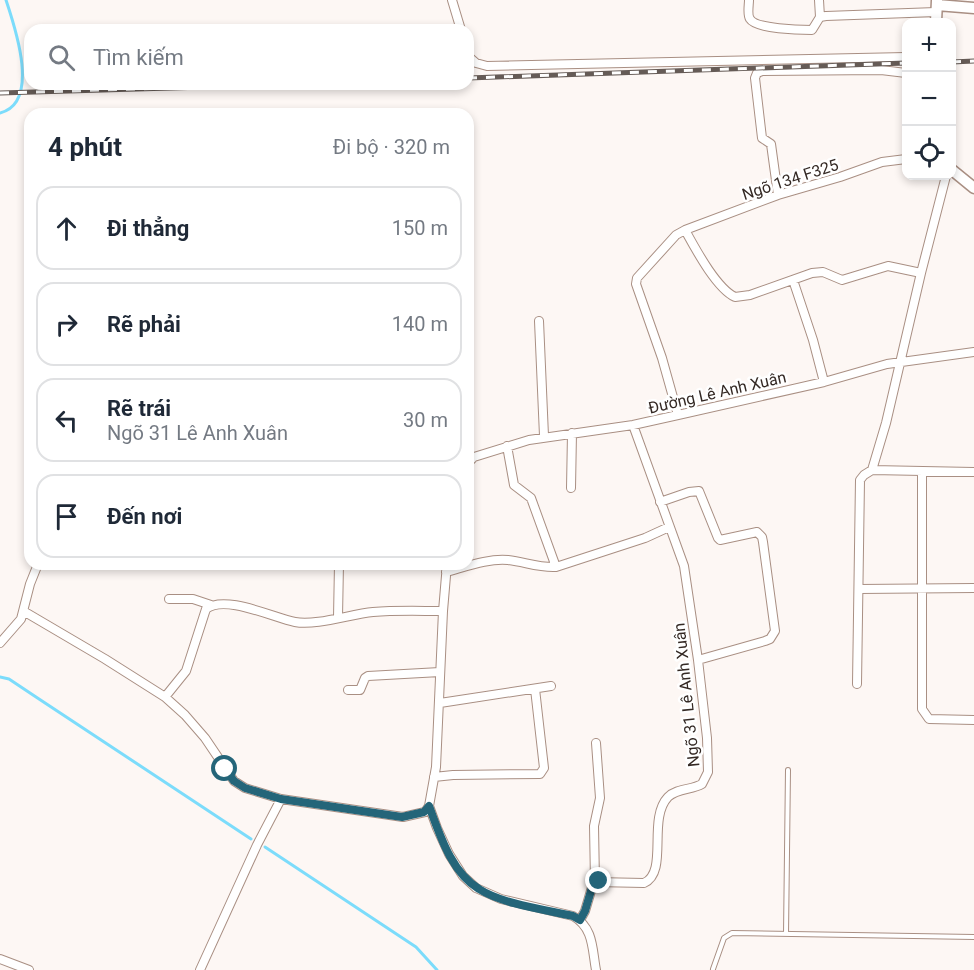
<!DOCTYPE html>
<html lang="vi">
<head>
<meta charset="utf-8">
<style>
	body { margin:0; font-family:Roboto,sans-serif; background:#f2f2f3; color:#1f2937 }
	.controls { position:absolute; right:18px; top:18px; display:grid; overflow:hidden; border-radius:12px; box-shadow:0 3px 9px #0003 }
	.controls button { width:54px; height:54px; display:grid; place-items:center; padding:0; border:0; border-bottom:2px solid #e0e1e3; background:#fff; color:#1f2937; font:30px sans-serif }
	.stop { position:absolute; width:18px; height:18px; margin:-14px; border:4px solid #246579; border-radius:50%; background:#fff }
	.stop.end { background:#246579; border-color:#fff; box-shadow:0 2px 6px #0008 }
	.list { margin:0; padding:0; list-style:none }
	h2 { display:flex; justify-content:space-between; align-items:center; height:78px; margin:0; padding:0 24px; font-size:26px }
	h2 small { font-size:20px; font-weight:400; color:#747a83 }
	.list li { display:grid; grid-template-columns:39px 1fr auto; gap:18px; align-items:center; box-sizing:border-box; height:84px; margin:0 12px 12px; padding:0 12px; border:2px solid #e0e1e3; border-radius:18px }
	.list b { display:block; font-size:22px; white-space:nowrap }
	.list p { margin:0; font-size:20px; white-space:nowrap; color:#747a83 }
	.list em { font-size:20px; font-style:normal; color:#747a83 }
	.icon { flex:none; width:33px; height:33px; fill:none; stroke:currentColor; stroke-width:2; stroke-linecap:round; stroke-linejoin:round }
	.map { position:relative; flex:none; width:974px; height:970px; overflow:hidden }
	.search { position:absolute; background:#fff; box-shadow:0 3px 9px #0003; left:24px; top:24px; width:450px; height:66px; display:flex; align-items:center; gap:15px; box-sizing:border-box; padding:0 21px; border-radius:18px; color:#747a83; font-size:22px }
	.panel { position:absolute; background:#fff; box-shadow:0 3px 9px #0003; left:24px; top:108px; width:450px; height:462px; border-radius:18px }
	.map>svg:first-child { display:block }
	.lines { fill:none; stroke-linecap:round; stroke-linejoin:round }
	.stream { stroke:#7cdcfb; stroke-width:3 }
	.lane-casing { stroke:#a98f83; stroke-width:6 }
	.street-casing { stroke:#a98f83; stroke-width:10 }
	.secondary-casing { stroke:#a98f83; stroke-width:13 }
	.lane { stroke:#fff; stroke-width:4 }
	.street { stroke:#fff; stroke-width:8 }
	.secondary { stroke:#fff; stroke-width:10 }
	.rail-casing { stroke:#655b56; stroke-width:5 }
	.rail { stroke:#fff; stroke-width:3; stroke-dasharray:9; stroke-linecap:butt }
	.route { stroke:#246579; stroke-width:8 }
	.labels { text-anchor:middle; stroke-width:5; stroke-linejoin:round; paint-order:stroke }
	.street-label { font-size:16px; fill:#342924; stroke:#fff }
</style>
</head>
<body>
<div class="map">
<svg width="974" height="970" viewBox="0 0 974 970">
	<rect width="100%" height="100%" fill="#fdf7f4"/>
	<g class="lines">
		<!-- stream -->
		<path class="stream" d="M0,113C41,103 15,27 6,0
			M0,677L9,679L36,697L251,839
			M265,847L416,947L437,970"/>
		<defs>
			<path id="lane" d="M786,934L788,770
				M713,969L724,938L732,933L974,937"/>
			<path id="street" d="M452,0L461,30
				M749,0C749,5 747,15 750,19C756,29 800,30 812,30L820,17L826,16L936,12
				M819,0L820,17
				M468,56L476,63L487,66L906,57
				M778,195L771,144L762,138L755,78L757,73L762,71L881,70L906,73
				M685,230C695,248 716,288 735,297L750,295L812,273L823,272L842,280L888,266L921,273
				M793,280L813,340L824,382
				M539,321L544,436
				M678,415L662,358L636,284L637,278L676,235L685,230L778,195L840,177L882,162L906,159
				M507,446L514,485L531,498L556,567
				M468,463L474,457L529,440L633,425L678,415L824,382L887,364L974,352
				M872,470L886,423L921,273L946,176
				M922,472V709L929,719L974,720
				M571,488L572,433
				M660,502L689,492L699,491L718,538L720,540L757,532L762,537L763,542L775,631L770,639L765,641L698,660
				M447,564L443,611L436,767L429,806L437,828L449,854L463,876L476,888L501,899L573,916C594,928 592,949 596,970
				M446,572C465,567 489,558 508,560C525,562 539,568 556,567L645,538L669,527
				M859,589L974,588
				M169,599H193L211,605
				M25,612L105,659L165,697L185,715L205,738L234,781L245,788L281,799L403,817L425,812L429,806
				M338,617L339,564
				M0,643L21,619L30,584L38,564
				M857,684L860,480L864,475L872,470L974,472
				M348,690H360L365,678L368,676L440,672
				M165,697L186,671L206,609C225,594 274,618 295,622C316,626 351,614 373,612C396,610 420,611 443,611
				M440,703L551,686
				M434,777L453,775L540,774L544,768L535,689
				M595,882L594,826L600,798L596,743
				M580,920L585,911L593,884L595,882L644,883C669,872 647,819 668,797C677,788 692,790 702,784L708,772L707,738L698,660L684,566L633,425
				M0,959L29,970
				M200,970L257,845L281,799"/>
			<path id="secondary" d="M937,5L974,8
				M936,22L937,0
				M952,170L974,188"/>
		</defs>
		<!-- lane casing -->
		<use href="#lane" class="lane-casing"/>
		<!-- street casing -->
		<use href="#street" class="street-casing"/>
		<!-- secondary casing -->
		<use href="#secondary" class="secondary-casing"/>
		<!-- lane -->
		<use href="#lane" class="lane"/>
		<!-- street -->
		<use href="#street" class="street"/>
		<!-- secondary -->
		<use href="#secondary" class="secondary"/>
		<defs>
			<path id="rail" d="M952,62L974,61
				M468,78L906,63
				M0,93L307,84"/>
		</defs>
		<!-- rail casing -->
		<use href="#rail" class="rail-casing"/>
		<!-- rail -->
		<use href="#rail" class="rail"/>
	</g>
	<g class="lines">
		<!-- route -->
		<path class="route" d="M225,769L234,781L245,788L281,799L402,817L424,812L429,806C440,835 451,872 479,889C502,904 546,910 573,916L580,920L585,911L593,884L599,881"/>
	</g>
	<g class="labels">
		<!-- street labels -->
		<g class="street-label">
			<text transform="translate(790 179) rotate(-18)" y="6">Ngõ 134 F325</text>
			<text transform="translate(717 392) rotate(-13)" y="6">Đường Lê Anh Xuân</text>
			<text transform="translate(686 695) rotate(-96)" y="6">Ngõ 31 Lê Anh Xuân</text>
		</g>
	</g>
</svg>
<div class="controls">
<button>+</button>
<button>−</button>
<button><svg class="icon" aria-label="locate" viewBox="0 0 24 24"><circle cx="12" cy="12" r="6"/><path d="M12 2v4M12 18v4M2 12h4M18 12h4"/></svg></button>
</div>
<div class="stop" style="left:225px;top:769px"></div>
<div class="stop end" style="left:599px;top:881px"></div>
<div class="search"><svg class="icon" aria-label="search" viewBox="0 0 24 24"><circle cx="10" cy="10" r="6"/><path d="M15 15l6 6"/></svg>Tìm kiếm</div>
<section class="panel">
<h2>4 phút<small>Đi bộ · 320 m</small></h2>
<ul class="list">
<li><svg class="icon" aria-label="ahead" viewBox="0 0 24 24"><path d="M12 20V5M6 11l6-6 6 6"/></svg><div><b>Đi thẳng</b></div><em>150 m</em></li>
<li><svg class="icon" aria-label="right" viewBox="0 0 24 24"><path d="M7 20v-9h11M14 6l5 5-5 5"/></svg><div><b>Rẽ phải</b></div><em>140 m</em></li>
<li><svg class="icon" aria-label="left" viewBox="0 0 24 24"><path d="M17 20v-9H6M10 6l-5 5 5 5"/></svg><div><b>Rẽ trái</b><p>Ngõ 31 Lê Anh Xuân</p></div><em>30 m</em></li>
<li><svg class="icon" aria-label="arrive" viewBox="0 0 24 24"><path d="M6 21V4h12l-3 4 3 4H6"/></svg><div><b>Đến nơi</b></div></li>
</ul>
</section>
</div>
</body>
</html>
